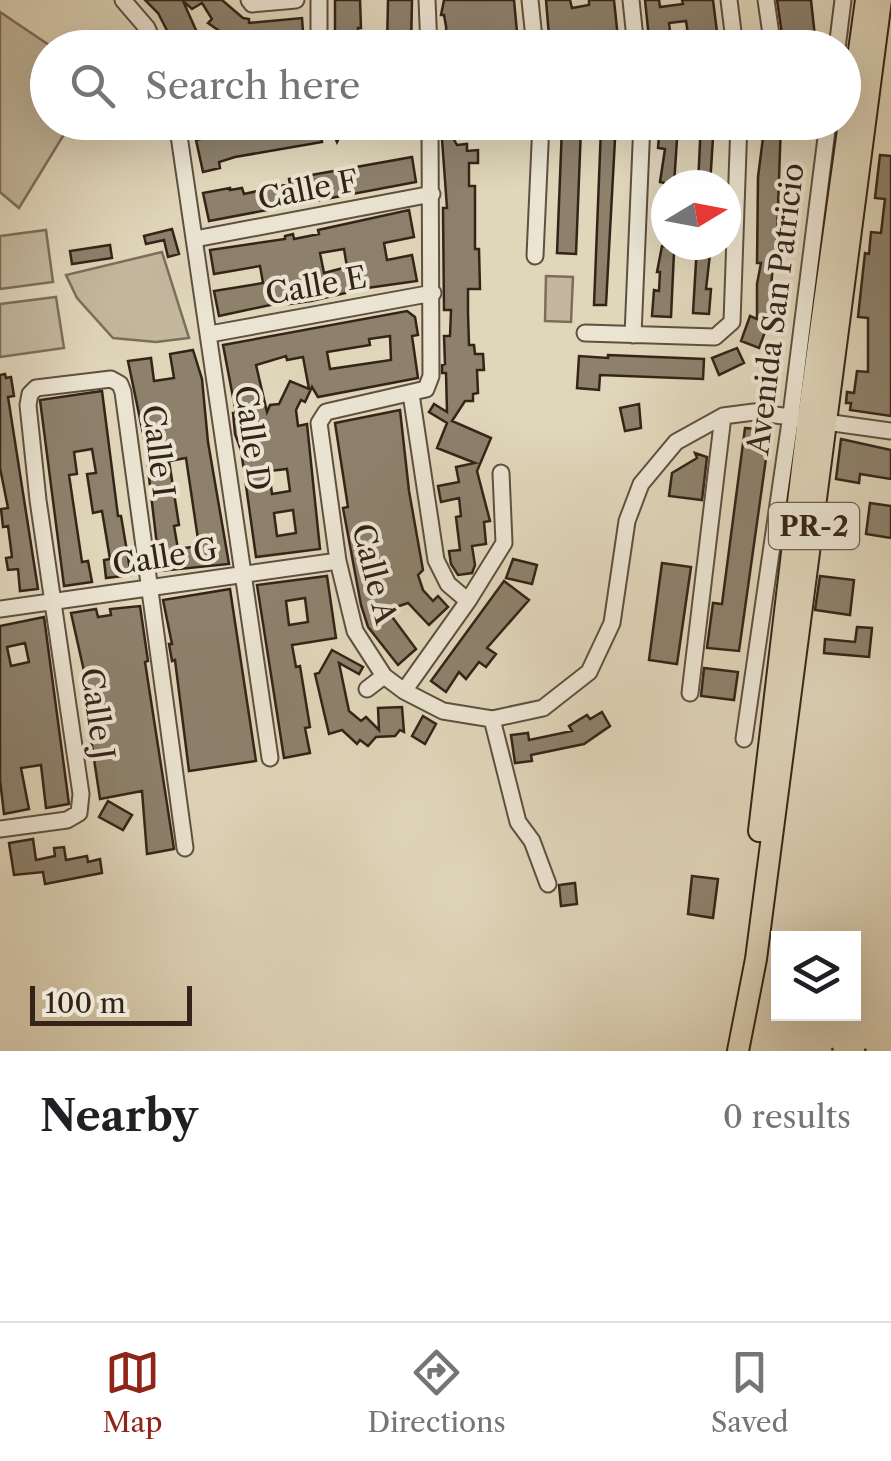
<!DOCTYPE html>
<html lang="en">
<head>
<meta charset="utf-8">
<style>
	body { margin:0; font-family:"Libre Caslon Text",serif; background:#f6f6f6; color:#202124 }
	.controls { position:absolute; right:30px; bottom:30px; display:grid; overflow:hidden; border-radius:0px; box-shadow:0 10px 40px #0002 }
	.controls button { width:90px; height:90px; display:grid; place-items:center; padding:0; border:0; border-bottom:2px solid #e0e0e0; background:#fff; color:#202124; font:50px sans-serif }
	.compass { position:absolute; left:651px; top:170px; width:90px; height:90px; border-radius:50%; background:#fff; box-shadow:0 10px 40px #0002; rotate:80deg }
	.scale { position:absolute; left:30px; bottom:25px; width:162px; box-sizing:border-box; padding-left:10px; border:5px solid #342418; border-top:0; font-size:28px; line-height:35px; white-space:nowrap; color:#342418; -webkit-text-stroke:8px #ebe4d2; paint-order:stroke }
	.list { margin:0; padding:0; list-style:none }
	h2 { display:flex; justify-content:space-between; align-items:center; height:130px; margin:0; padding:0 40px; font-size:42px }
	h2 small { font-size:32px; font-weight:400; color:#757577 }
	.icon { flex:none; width:55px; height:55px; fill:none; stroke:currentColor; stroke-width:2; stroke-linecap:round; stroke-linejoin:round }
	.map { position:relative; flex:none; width:891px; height:1051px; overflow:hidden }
	.search { position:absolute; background:#fff; box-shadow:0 10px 40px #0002; left:30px; right:30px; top:30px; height:110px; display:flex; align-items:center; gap:25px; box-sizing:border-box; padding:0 35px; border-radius:55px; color:#757577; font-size:38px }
	.sheet { height:270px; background:#fff }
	nav { display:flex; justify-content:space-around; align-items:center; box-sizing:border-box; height:140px; border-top:2px solid #e0e0e0; background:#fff; font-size:28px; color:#757577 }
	nav a { display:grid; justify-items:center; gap:5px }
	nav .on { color:#8f2418 }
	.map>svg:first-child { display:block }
	.green { fill:#c3b89e; stroke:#7c6e5b; stroke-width:2.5 }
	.building { fill:#8d816c; stroke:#342418; stroke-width:2.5; fill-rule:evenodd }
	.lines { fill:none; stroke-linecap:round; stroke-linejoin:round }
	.minor-casing { stroke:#5f5040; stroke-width:19 }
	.major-casing { stroke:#342418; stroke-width:24 }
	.path { stroke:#342418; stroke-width:2.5; stroke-dasharray:2.5 5; stroke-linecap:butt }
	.minor { stroke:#ebe4d2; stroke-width:15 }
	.major { stroke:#e0d6ba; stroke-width:20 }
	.labels { text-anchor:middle; stroke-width:8; stroke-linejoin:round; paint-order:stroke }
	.shield { fill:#ebe4d2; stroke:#6b5e50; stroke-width:2.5 }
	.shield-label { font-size:28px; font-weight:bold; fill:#342418 }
	.street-label { font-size:30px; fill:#342418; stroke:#ebe4d2 }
</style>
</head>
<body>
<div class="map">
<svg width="891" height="1051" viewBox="0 0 891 1051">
	<rect width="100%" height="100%" fill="#e0d6ba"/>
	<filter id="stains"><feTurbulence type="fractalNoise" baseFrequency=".002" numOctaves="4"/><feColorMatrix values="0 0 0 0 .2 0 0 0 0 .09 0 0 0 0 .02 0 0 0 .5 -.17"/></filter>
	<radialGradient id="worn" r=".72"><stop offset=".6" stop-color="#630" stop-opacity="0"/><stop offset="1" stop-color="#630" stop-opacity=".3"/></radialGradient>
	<!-- green -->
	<path class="green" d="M0,12L52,47L48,48V122L71,123L19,208L0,192Z
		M46,230L53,282L0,289V236Z
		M162,252L189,338L156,342L113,338L77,298L66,275Z
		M546,276L573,277L571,322L545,321Z
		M56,297L64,348L0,357V304Z"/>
	<!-- building -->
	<path class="building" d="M145,0H222L243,18L249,19V23L302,18L304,46L284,48L283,39L251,45V48H229L231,39L208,23L212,19L202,3L192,9L183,1L204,48H176L158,13Z
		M335,0H360L361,28H358V48H335Z
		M388,0H412L411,48H387Z
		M444,0H514L518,43L447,46L446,26L444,15H441Z
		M546,0H570L572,8L589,5V0H614L619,48H550Z
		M645,0H659L660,7L683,4L682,0H713L719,48H690L686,21L669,23L672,47L650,48Z
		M777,0H811L815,37L783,41Z
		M280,122H318L322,142L235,157L219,162L220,168L203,172L196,140Z
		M325,122H362L355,137L342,131L337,142L330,125Z
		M701,122H714L710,185H698Z
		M765,122H781L776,264H773L768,324L759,348L741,341L750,316L757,319V284L761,263H757L758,177Z
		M660,123L678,124L674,185L660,182L665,149L658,148Z
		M562,127L581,128L576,254L557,253Z
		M601,128H613L615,139L606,305H594Z
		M453,138L457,145L467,144V151L478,150V163H469V186H475V249H479L480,289H468V313L469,345H474L475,354H483L484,370H477L478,393L473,394V401H465L452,421L491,438L477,471L490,521L484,522L486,544L472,546L475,565L472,573L458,575L451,564L449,551L460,550L456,517L461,516L459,498L441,502L438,486L459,482L456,467L475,463L437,448L447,423L429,412L434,404L447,412L446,373H442V365L445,364L444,336H450L451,310H444L443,208H447L442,139Z
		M880,155L891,156V416L850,410L851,403H846L847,392L854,393L857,371L868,372V318L858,317L865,253L869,254L871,232L881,233L885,199L875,198Z
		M412,157L416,182L209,221L203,193L230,188V190L242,188L244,194L290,184L289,179Z
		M409,210L414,237L384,243L387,260L412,255L417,281L367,288L311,301L289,304V301L219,316L214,291L263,283L260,266L214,274L210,250L285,239V236L293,234L294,239L319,234L318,230ZM344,249L347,267L324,273L320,253Z
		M172,229L179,254L168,257L164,240L146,244L144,236Z
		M110,245L112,258L72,264L70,251Z
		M697,245H708L710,254L706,289H711L709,314L693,313Z
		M662,246L672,247L674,252L671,317L652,316L654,290L659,291L660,272H657Z
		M407,311L415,317L418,335L412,336L418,378L318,397L312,387L305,402L301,400L296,410L298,426L307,424L320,549L256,557L241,450L235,434L233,413H236L223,345ZM390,336L391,360L330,369L327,352L370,345L369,339ZM286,356L287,360L303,357L309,389L290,381L279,404L270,405L267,412L256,365ZM287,469L290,491L272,494L269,471ZM293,510L296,533L277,536L274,513Z
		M737,348L744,363L719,375L712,358Z
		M193,350L202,379L208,442L229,564L160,571L145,443L128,361L151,358L154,381L174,378L170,354ZM186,458L199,546L178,549L174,526L179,525L169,461Z
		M608,355L704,359L703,379L600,375L599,390L577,388L579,356L608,358Z
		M5,374L6,378L11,377L14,396L8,397L38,589L20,591L18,569L8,570L6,558L12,557L8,526L3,527L1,509L8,508L0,468V375Z
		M102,391L118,516H121L131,575L106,578L104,560L110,559L102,511L93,513L87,474L96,473L92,449L74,452L77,474L69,475L82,562L88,561L92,582L64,586L40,400Z
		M639,404L641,428L625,431L620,408Z
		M400,410L409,491L423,570L418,575L423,590L433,601L438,596L448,607L429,625L408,603L387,610L416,649L398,665L368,627L361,605L343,508L348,507L335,423Z
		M745,428L770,430L739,651L707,648L713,603L722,604Z
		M841,439L891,450V479L860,474L859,483L836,479Z
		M695,453L707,457L702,500L669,496L672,473L697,458Z
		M870,503L891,506V538L866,534Z
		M513,559L537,565L532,584L506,578Z
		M662,563L691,567L677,664L649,660Z
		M327,576L336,638L292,645L296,667L300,666L310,727L305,728L310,753L284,758L257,585ZM305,598L308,622L289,625L286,601Z
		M820,576L854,580L850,615L815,610Z
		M504,581L529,600L487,648L496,654L486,667L479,662L466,679L459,672L446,692L431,681Z
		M230,589L256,761L189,771L175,660L172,661L169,644H172L163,600Z
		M140,606L148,661L145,662L174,849L147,854L142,791L100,799L85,699L90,698L71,613L96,609L98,617L111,615L110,609Z
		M44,617L69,804L46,808L41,765L21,768L29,809L4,814L0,780V626ZM25,643L29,662L11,666L7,647Z
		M857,627L872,628L869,657L824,653L825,639L855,642Z
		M332,650L363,667L359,674L339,663L349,711L361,721L366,717L379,730L378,708L402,707L404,732L400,730L395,736L376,737L368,746L360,740L357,744L342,730L329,734L315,674L319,673Z
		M704,668L738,672L734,700L701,696Z
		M602,712L610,726L584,744L531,755L532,761L515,763L511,735L528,733L529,740L572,731L569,726L587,715L590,719Z
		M423,716L436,724L425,744L412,736Z
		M108,801L132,815L123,830L99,817Z
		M33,839L36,860L55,856L54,848L64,847L66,860L87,856L88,862L100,859L102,873L45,884L43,872L14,875L9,843Z
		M692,876L718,879L713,918L688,914Z
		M575,883L577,904L561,906L559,885Z"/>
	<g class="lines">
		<defs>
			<path id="minor" d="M123,0L147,28L156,48
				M249,0L252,4L296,0
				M319,0V48
				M427,0L429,48
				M530,0L535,48
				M631,0L636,48
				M729,0L735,48
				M766,0L773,48
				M837,48L843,0
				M177,122L270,758
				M430,122L431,376L426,389L326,412L319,423L338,561L355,631L384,676L404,691L443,711L492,719L543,708L589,672L612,623L627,521L641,484L676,442L723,416L754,412L891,431
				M195,239L432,194
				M535,256L541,122
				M585,333L715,337L732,322L739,122
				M210,334L433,293
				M633,335L642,122
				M411,394L436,560L448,584L468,601
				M0,609L338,561
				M367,689L384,676
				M404,691L468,601L504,543L501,473
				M690,693L723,416
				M492,719L518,822L532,841L548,884
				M744,739L791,415L828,122
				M0,829L67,820L79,813L81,794L38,500L28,405L30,394L36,388L111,379L120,384L123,392L185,848"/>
			<path id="major" d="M759,831L808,418L866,0
				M738,1051L756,959L881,0"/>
		</defs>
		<!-- minor casing -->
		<use href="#minor" class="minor-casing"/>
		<!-- major casing -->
		<use href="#major" class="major-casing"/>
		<!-- path -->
		<path class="path" d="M832,1048L833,1051
			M865,1051L867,1045"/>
		<!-- minor -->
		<use href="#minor" class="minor"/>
		<!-- major -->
		<use href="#major" class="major"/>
	</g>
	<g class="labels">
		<!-- shield labels -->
		<rect class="shield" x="769" y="503" width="90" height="46" rx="8"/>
		<g class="shield-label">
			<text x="814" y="536">PR-2</text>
		</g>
		<!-- street labels -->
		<g class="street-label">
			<text transform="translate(308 190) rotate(-11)" y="10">Calle F</text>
			<text transform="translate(316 286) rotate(-10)" y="10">Calle E</text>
			<text transform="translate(776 309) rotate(-83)" y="10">Avenida San Patricio</text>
			<text transform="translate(252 438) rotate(82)" y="10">Calle D</text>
			<text transform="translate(158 451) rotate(83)" y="10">Calle I</text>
			<text transform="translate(165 557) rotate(-9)" y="10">Calle G</text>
			<text transform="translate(374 574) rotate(76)" y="10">Calle A</text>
			<text transform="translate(97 714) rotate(82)" y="10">Calle J</text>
		</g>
	</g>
	<rect width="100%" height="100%" filter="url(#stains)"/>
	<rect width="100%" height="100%" fill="url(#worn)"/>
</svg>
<div class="controls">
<button><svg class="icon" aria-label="layers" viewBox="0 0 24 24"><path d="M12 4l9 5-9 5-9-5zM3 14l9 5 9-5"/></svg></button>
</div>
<svg class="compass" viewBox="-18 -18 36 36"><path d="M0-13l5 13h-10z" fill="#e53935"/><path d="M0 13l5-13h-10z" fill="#757577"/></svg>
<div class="scale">100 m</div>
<div class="search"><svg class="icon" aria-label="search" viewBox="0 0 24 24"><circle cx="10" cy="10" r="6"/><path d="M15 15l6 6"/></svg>Search here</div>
</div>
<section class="sheet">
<h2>Nearby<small>0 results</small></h2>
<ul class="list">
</ul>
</section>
<nav>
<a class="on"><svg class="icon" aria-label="map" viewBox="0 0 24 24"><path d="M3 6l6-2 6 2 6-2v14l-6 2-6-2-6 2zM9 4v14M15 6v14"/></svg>Map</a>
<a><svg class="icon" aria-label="directions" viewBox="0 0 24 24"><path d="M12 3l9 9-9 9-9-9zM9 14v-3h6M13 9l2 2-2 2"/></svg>Directions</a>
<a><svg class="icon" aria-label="saved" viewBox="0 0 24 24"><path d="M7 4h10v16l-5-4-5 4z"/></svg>Saved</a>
</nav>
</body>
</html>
